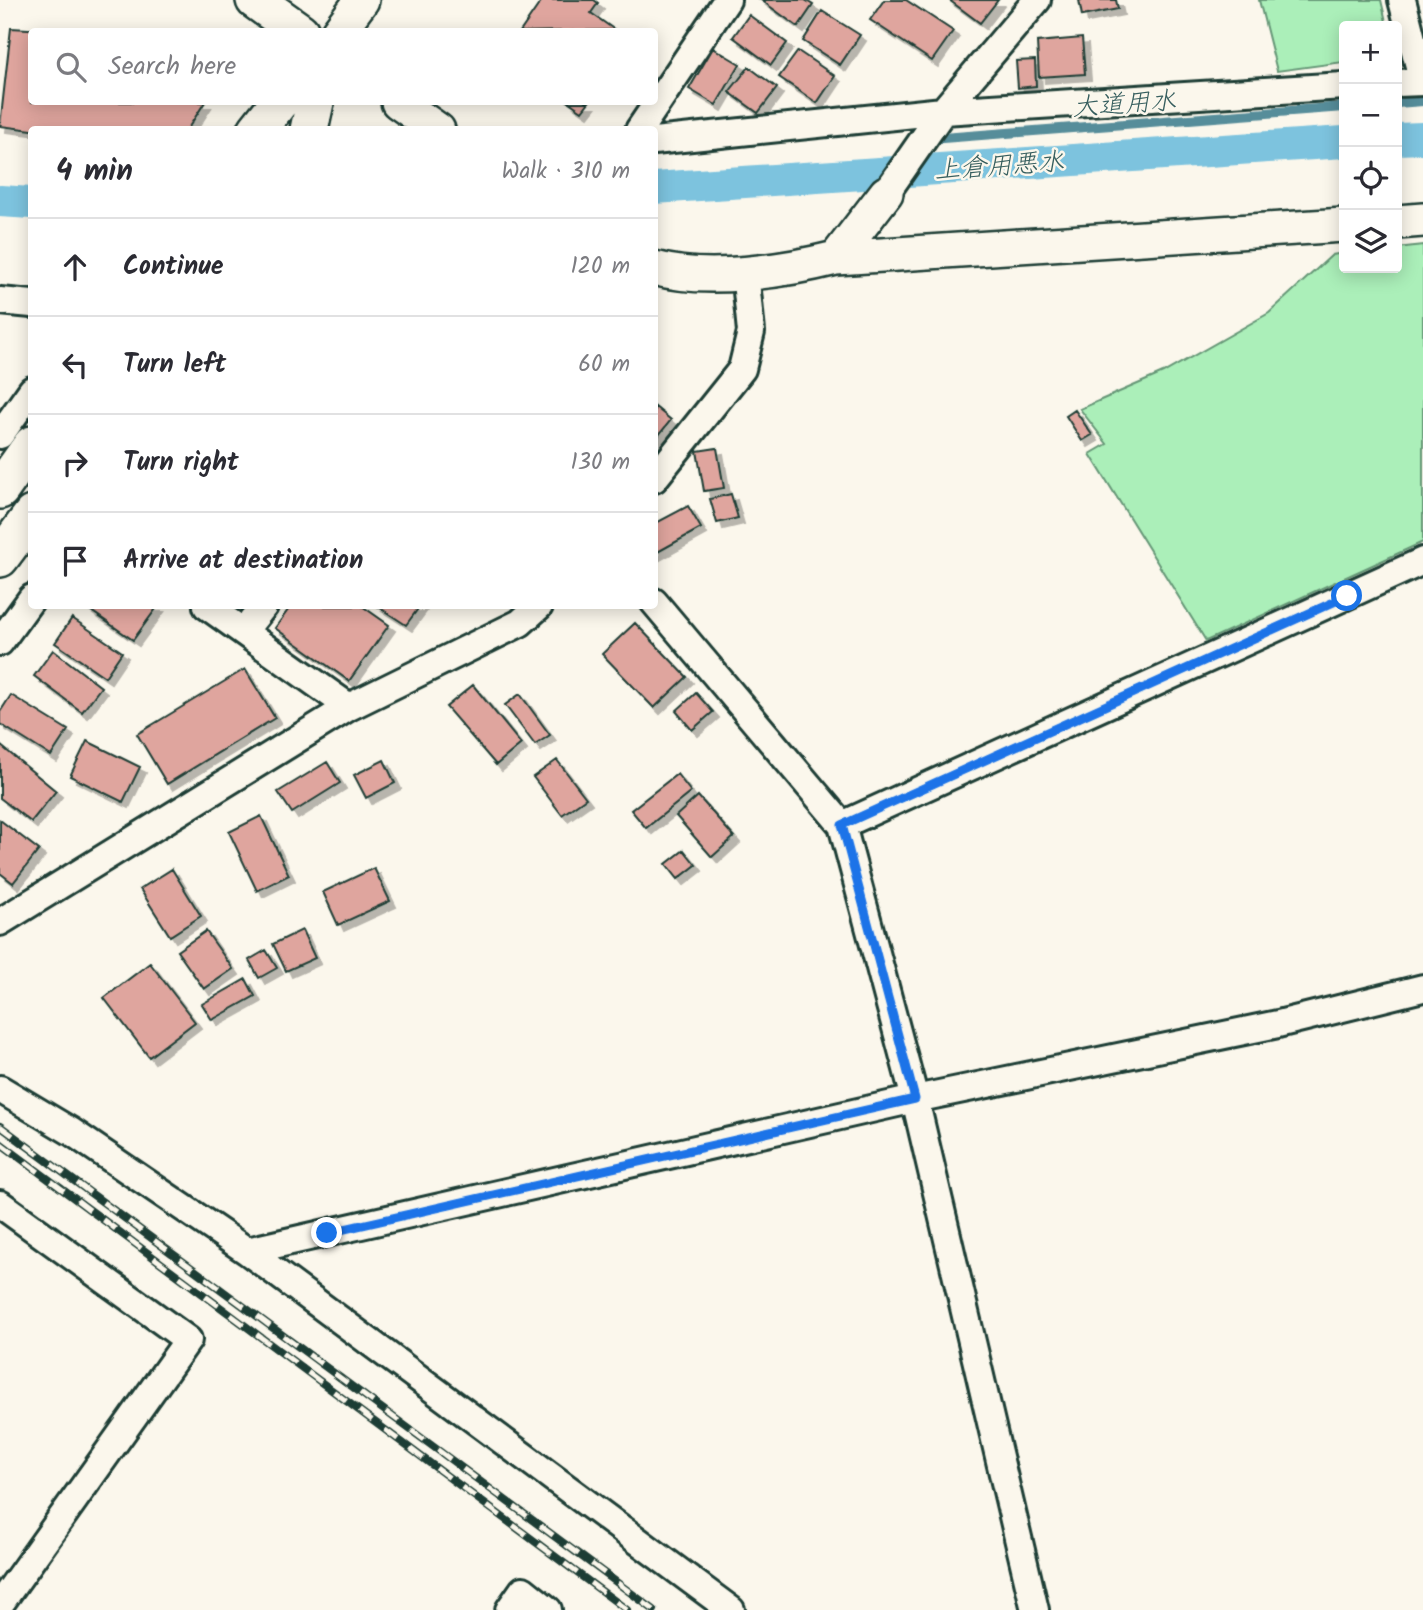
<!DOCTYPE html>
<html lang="en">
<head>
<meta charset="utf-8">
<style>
	body { margin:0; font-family:Kalam,"Klee One",sans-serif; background:#f7f7f7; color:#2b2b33 }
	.controls { position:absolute; right:21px; top:21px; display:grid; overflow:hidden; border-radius:7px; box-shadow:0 4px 18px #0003 }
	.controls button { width:63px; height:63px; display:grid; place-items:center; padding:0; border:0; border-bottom:2px solid #e1e1e2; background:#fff; color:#2b2b33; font:35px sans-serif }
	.stop { position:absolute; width:21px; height:21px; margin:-16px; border:5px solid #1a73e8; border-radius:50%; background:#fff }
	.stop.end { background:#1a73e8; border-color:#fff; box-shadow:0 2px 7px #0008 }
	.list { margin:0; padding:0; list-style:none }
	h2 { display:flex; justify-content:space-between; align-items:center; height:91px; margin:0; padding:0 28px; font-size:30px }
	h2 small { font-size:23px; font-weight:400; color:#7c7c81 }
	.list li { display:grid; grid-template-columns:46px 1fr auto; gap:21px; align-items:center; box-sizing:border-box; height:98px; padding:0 28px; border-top:2px solid #e1e1e2 }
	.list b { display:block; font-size:26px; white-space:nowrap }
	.list em { font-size:23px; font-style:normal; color:#7c7c81 }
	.icon { flex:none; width:38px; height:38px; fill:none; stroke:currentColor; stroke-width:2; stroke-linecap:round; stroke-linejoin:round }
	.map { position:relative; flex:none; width:1423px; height:1610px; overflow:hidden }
	.search { position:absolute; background:#fff; box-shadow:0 4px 18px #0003; left:28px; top:28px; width:630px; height:77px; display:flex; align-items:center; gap:18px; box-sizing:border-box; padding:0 24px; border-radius:7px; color:#7c7c81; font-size:26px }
	.panel { position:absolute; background:#fff; box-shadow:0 4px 18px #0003; left:28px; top:126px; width:630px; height:483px; border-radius:7px }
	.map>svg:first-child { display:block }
	.green { fill:#abefb9; stroke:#659676; stroke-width:2 }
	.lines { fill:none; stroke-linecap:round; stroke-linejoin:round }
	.stream { stroke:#578d9a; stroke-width:10 }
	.canal { stroke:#7dc3de; stroke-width:32 }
	.building { fill:#dfa59e; stroke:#1f3d34; stroke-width:2; filter:url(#shadow) }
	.minor-casing { stroke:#1f3d34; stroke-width:32 }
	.tertiary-casing { stroke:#1f3d34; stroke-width:38 }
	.secondary-casing { stroke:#1f3d34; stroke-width:42 }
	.minor { stroke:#fbf7ec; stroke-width:26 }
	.tertiary { stroke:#fbf7ec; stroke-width:33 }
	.secondary { stroke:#fbf7ec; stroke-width:37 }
	.rail-casing { stroke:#1f3d34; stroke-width:8 }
	.rail { stroke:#fbf7ec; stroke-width:5; stroke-dasharray:16; stroke-linecap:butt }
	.route { stroke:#1a73e8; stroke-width:9 }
	.labels { text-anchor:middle; stroke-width:5; stroke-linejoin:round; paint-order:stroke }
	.water-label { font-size:26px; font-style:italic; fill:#365e5e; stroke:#fbf7ec }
</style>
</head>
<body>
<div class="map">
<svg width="1423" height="1610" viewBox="0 0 1423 1610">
	<defs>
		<filter id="shadow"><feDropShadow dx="6" dy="6" stdDeviation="0" flood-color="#0004"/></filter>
	</defs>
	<rect width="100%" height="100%" fill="#fbf7ec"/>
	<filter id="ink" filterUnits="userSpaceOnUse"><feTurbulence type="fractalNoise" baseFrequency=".0143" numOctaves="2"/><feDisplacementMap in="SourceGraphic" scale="14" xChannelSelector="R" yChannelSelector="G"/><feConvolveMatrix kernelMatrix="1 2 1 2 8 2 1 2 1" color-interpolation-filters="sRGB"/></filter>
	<g filter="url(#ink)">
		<!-- green -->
		<path class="green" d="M1259,0H1381L1387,26H1344V62L1277,71Z
			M1423,245V542L1206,641L1090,454L1107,444L1080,409L1163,373L1269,313L1332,255L1344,253V268H1397V248Z"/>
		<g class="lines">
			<!-- stream -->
			<path class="stream" d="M1397,103L1423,101
				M930,139L1344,107"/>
			<!-- canal -->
			<path class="canal" d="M1397,139L1423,138
				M654,188L1344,142
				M0,201L32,203"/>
		</g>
		<!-- building -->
		<path class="building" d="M542,0H594L598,3L591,13L615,30L520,32Z
			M761,0H805L813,5L798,27Z
			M884,0H906L953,31L932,61L870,20Z
			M949,0H998L980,23Z
			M1079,0H1116L1118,9L1082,16Z
			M822,11L860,35L840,65L803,41Z
			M749,15L787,43L771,65L733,37Z
			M11,28L80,32H32V102H205L187,130H32L0,126Z
			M1082,38L1085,74L1039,77L1037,42Z
			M713,48L740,64L716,105L689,89Z
			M798,51L835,76L817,103L779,77Z
			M1035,60L1036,86L1018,88L1016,61Z
			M749,67L777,88L758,113L729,92Z
			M569,102H589L582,111Z
			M654,406L671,420L654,441Z
			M1075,410L1092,435L1082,441L1066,416Z
			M717,448L724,488L704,491L697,451Z
			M731,494L738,518L717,523L710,499Z
			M688,506L701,528L654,554V524Z
			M89,606H158L133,640L87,608Z
			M291,606H362L389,625L349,681L275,628Z
			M377,606H420L406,625Z
			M72,618L122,652L105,677L55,643Z
			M635,623L687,677L654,708L602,654Z
			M53,650L101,687L82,712L34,676Z
			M245,669L275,718L167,784L137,734Z
			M473,685L521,744L496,765L446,707Z
			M696,693L713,712L692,730L676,711Z
			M520,694L550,735L535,745L505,705Z
			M11,695L68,730L51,756L0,724V712Z
			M87,741L140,767L123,802L70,776Z
			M0,745L56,791L31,822L0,798Z
			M384,760L395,783L366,798L354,775Z
			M557,760L586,798L562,815L533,777Z
			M327,762L340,783L292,813L278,792Z
			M677,774L691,792L646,828L631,810Z
			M698,796L734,837L712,857L676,816Z
			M261,816L289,875L257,891L229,832Z
			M0,820L39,850L13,883L0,873Z
			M684,850L696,865L678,879L666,864Z
			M374,868L390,901L338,925L323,892Z
			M172,869L201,916L170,936L140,889Z
			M302,930L315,958L286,971L273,944Z
			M206,931L233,969L204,989L177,951Z
			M266,950L277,968L259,978L249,960Z
			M150,963L195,1022L149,1057L104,998Z
			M246,979L255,996L212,1020L202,1004Z"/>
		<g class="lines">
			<defs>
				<path id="minor" d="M1402,0L1423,82
					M1397,83L1423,82
					M639,130L727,0
					M654,141L943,111L1344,86
					M886,193L943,111L1037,0
					M0,301L32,304
					M0,435L32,390
					M654,479L742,369L751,332L745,271
					M654,602L842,825L915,1099L1035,1610
					M207,606L349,707
					M244,631L264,606
					M0,642L32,598
					M842,825L1423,561
					M0,922L349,707L520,623L539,606
					M0,1089L72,1132L247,1251L731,1610
					M0,1204L188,1340L0,1604
					M247,1251L915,1099L1278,1024L1423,988
					M509,1610L523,1590L548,1610"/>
				<path id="tertiary" d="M338,32L362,0
					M398,102L438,130
					M1397,222L1423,220
					M836,258L886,193
					M654,268C707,283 784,271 836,258L1344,225"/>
				<path id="secondary" d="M255,0L300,32
					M257,130L279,102
					M309,130L315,102
					M0,490L32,445
					M0,558L32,515"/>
			</defs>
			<!-- minor casing -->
			<use href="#minor" class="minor-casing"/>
			<!-- tertiary casing -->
			<use href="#tertiary" class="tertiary-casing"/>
			<!-- secondary casing -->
			<use href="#secondary" class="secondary-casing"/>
			<!-- minor -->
			<use href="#minor" class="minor"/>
			<!-- tertiary -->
			<use href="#tertiary" class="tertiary"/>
			<!-- secondary -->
			<use href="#secondary" class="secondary"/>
			<defs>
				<path id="rail" d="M0,1126L654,1610
					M0,1143L627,1610"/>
			</defs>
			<!-- rail casing -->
			<use href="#rail" class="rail-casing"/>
			<!-- rail -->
			<use href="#rail" class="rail"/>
		</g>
	</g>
	<g class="lines" filter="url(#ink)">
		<!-- route -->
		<path class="route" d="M327,1233L915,1099L842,825L1347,596"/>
	</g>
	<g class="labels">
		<!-- water labels -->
		<g class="water-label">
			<text transform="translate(1124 103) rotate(-4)" y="9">大道用水</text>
			<text transform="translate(999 165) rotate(-4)" y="9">上倉用悪水</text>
		</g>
	</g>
</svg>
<div class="controls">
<button>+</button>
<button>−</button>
<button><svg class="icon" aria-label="locate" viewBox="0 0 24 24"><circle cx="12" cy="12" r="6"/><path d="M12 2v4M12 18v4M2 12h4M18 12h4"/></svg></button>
<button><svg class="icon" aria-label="layers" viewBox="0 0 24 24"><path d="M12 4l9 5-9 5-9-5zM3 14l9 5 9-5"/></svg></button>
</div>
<div class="stop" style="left:1347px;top:596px"></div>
<div class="stop end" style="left:327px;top:1233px"></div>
<div class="search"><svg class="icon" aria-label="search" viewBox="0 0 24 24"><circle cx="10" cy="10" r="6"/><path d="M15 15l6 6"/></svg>Search here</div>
<section class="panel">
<h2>4 min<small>Walk · 310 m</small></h2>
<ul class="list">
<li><svg class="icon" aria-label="ahead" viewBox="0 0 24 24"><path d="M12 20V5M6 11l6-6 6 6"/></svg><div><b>Continue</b></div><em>120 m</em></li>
<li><svg class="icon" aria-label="left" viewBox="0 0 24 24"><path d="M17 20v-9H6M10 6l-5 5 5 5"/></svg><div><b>Turn left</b></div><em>60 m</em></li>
<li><svg class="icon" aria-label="right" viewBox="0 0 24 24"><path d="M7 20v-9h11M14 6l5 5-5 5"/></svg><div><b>Turn right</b></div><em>130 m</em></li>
<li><svg class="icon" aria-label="arrive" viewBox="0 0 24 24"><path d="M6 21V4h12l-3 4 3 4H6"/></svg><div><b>Arrive at destination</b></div></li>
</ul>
</section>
</div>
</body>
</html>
